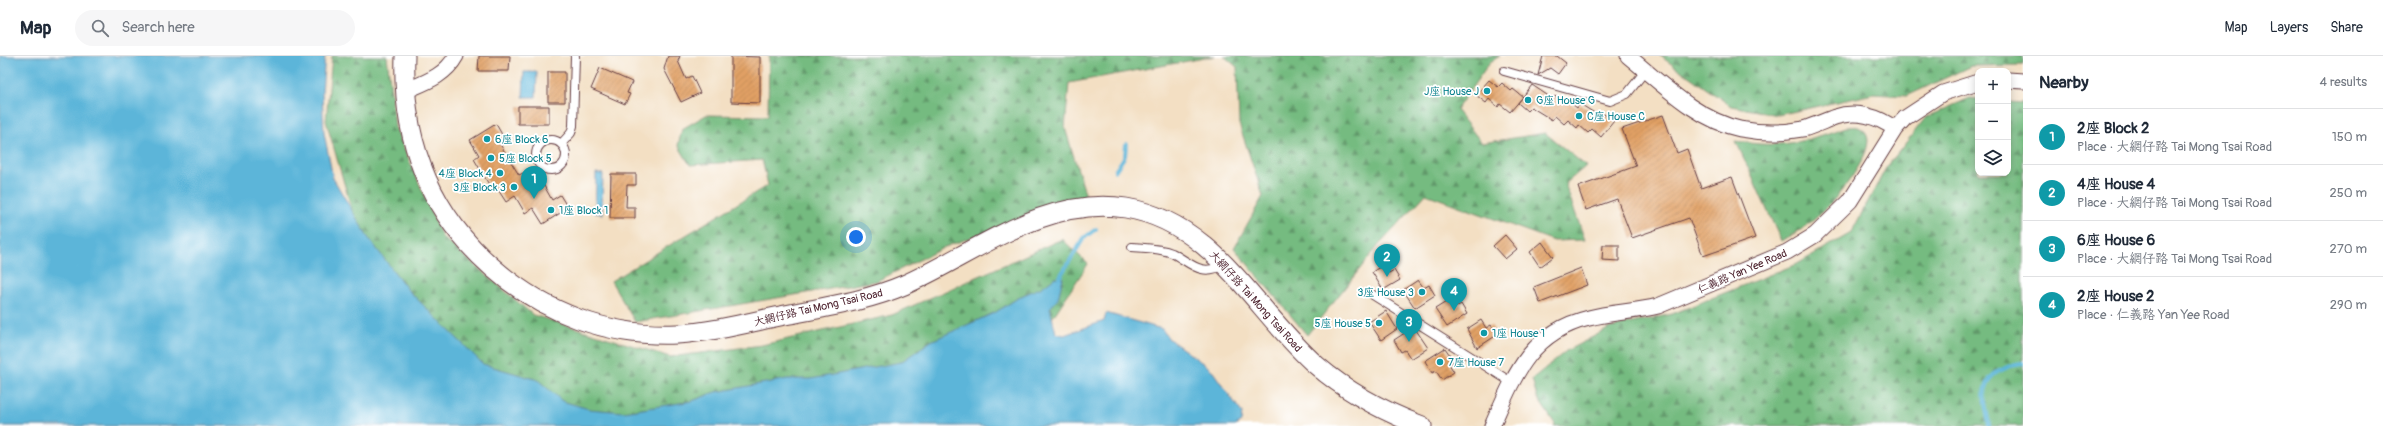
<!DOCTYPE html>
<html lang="en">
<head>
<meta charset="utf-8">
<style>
	body { margin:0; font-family:Pangolin,"LXGW WenKai TC",sans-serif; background:#f6f6f7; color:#1f2937 }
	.controls { position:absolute; right:12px; top:12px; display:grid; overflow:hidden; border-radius:8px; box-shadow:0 2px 10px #0003 }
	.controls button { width:36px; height:36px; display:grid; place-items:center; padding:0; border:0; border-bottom:1px solid #e0e1e3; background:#fff; color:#1f2937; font:20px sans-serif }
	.you { position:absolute; left:856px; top:181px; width:14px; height:14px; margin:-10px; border:3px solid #fff; border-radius:50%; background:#1a73e8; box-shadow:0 0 0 6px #1a73e833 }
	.badge { display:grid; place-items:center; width:26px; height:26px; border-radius:50%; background:#b5179e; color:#fff; font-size:13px; font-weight:700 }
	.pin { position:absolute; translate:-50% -33px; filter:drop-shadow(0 1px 2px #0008) }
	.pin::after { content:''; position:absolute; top:21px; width:14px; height:12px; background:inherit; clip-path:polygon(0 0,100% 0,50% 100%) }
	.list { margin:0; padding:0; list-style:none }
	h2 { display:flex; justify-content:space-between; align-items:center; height:52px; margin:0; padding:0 16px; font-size:17px }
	h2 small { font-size:13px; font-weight:400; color:#747a83 }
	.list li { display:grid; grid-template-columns:26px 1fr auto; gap:12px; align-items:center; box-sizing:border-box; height:56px; padding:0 16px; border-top:1px solid #e0e1e3 }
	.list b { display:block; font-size:15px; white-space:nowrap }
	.list p { margin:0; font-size:13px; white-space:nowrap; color:#747a83 }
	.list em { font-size:13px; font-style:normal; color:#747a83 }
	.icon { flex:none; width:22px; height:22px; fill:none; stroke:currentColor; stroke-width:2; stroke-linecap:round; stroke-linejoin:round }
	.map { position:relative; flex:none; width:2023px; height:370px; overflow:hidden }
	header { display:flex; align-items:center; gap:24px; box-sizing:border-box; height:56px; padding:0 20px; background:#fff; border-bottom:1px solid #e0e1e3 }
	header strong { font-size:19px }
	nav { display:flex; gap:22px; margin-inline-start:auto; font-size:14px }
	.search { width:280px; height:36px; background:#f6f6f7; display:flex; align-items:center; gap:10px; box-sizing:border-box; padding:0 14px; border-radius:22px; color:#747a83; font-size:15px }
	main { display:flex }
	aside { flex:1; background:#fff }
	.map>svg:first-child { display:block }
	.forest { fill:url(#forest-firs); stroke:#5f6d56 }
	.water { fill:#5cb5d9; stroke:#536a82 }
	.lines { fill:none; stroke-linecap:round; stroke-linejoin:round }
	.stream { stroke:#5cb5d9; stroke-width:4 }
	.building { fill:url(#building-hatch) }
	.service-casing { stroke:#633c42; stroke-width:10 }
	.minor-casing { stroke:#633c42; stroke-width:17 }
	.tertiary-casing { stroke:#633c42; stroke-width:21 }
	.service { stroke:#fff; stroke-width:8 }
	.minor { stroke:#fff; stroke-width:15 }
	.tertiary { stroke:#fff; stroke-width:19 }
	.culture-dot { fill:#0f9aa8; stroke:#fff; stroke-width:1.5 }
	.labels { text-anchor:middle; stroke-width:3.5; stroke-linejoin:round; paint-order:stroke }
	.culture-label { font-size:11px; fill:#0d838f; stroke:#fff; text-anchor:start }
	.street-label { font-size:11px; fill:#4a1f2b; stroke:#fff }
</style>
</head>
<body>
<header>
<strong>Map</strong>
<div class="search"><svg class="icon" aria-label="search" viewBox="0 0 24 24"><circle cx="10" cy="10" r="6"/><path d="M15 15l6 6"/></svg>Search here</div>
<nav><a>Map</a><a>Layers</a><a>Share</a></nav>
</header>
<main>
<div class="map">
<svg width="2023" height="370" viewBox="0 0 2023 370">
	<defs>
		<pattern id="forest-firs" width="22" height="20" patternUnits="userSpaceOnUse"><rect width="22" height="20" fill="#74bb80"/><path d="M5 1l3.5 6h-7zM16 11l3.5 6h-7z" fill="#619769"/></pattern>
		<pattern id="building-hatch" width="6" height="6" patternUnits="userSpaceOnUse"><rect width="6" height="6" fill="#e1a065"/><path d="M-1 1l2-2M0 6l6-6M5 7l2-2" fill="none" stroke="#b88253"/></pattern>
	</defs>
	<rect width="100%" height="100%" fill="#fff"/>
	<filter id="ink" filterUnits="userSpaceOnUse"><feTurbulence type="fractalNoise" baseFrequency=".025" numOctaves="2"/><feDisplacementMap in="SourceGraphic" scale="8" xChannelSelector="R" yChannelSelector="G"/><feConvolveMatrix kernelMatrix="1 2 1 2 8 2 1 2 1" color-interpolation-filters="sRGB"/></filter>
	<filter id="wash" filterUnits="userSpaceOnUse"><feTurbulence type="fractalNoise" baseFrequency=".012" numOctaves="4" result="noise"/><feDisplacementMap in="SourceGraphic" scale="16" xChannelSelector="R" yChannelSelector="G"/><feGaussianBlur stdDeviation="0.9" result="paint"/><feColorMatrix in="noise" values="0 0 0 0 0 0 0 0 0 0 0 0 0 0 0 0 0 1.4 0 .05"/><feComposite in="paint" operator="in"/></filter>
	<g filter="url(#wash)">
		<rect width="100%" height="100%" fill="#f3dfc3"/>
		<!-- forest -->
		<path class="forest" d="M332,0H387L395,71L442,181L533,259L670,301L762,289L892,259L1062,183L1088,208L1045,273L988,297L590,370L376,248L362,189L326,65Z
			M769,0H1215L1069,27L1065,72L1086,140L945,191L877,225L635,266L611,225L768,129L762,104L690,109L678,89L682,73L706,59L768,60Z
			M1224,0H1500L1490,6L1456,54L1482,87L1545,77L1586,110L1565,128L1585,184L1554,185L1426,138L1379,189L1307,279L1234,192L1263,140L1239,68L1237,11Z
			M1660,0H2023V9L1971,10L1907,40L1873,38L1778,59L1731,50Z
			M1970,42L1978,43V117H2008V46L2023,47V370H1630L1626,368L1624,370H1554L1555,368L1537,341L1532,323L1566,295L1610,272L1672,258L1799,207L1851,177L1886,112L1926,61Z
			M1846,71C1850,71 1855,70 1858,71C1891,82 1832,148 1819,159C1808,170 1795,178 1781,185L1736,85C1782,93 1803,86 1846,71Z"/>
		<!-- water -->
		<path class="water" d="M0,0H325L322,36L324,77L333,122L367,180L408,234L483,308L538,324L562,345L589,353L624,356L692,345L716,336L787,323H811L901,306L931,285L996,256L1021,240L1042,231L1055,221L1063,222L1058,243L1050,252L1056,277L1064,279L1104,265L1106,257L1162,273L1169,283L1211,313L1242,357L1241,366L1235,370H0Z
			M524,16H537L536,41H523Z
			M596,117L603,118L602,158L595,157Z"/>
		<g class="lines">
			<!-- stream -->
			<path class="stream" d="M1115,115L1125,100L1126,88
				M1059,222L1084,182L1096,173
				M1989,370C1988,359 1982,342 1985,332C1989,317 2009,308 2023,307"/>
		</g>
		<g id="blocks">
			<!-- building -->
			<path class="building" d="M479,0H510L509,15H478Z
				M668,0H680L678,5L686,23L692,20L700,37L681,46L664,13Z
				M731,0L760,1V47L731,46Z
				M1543,0H1557L1566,7L1558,18L1550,12L1538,19Z
				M600,12L632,26L627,37L630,38L625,48L591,33Z
				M548,16H565V46H548Z
				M1489,24L1498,31L1502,27L1511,35L1513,33L1523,41L1510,56L1500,48L1498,51L1489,43L1486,47L1476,39Z
				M1532,29L1553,43L1555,40L1564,48L1567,44L1577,52L1580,48L1601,61L1604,58L1614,65L1601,81L1592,73L1588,77L1579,69L1577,72L1568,64L1564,68L1555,60L1552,64L1531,51L1527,55L1518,47Z
				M518,50H549V68H518Z
				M1663,59L1677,97L1687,93L1701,132L1732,121L1755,182L1703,200L1689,162L1632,182L1617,143L1586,154L1578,131L1636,110L1622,73Z
				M496,68L504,82L498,85L519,119L523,117L533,134L543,128L552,144L560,139L568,152L543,168L533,152L525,157L515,140L506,146L495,129L491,132L474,103L479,99L470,84Z
				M611,118H636V129H627L626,151H635V162H610Z
				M1505,179L1517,193L1505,203L1493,190Z
				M1542,186L1553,201L1540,211L1530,196Z
				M1603,189H1619V205L1602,204Z
				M1383,209L1389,217L1394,214L1400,224L1383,234L1372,216Z
				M1581,212L1587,229L1540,247L1534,231Z
				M1418,224L1424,232L1429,229L1435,239L1415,252L1403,234Z
				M1451,243L1456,251L1461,248L1467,258L1447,271L1435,253Z
				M1386,255L1397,273L1381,284L1369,266Z
				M1481,264L1486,272L1491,269L1497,279L1477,292L1467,273Z
				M1414,271L1428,292L1411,303L1405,294L1401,296L1394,284Z
				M1445,292L1454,305L1449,308L1454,316L1442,324L1436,315L1432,317L1425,305Z"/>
		</g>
	</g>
	<g filter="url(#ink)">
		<use href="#blocks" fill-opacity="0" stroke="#633c42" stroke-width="1"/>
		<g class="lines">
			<defs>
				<path id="service" d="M1504,15L1610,45L1627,38L1646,14
					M536 99a15 15 0 1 1 30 0a15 15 0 1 1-30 0Z
					M561,88L571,77L573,70L575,0
					M1132,191C1145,192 1160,192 1172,197C1191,207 1201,222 1225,208
					M1373,239L1511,326"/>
				<path id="minor" d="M1628,0C1661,27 1697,64 1740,73C1761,77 1782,77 1803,73C1814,70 1824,65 1835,61C1856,54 1878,60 1895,73
					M2008,24L2023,25
					M405,35C426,26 445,20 456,0
					M1492,370C1514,320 1530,276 1589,262C1611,256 1635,256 1658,250L1787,196L1815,179L1850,145L1895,73L1905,62L1943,37L1978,26"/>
				<path id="tertiary" d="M405,0C402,84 429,156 493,212C544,257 609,281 677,278C714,276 750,266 785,259C825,251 867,245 904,229C974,198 1045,139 1126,152C1215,167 1254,254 1316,309C1346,335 1385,356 1422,370"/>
			</defs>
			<!-- service casing -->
			<use href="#service" class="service-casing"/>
			<!-- minor casing -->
			<use href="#minor" class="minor-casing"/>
			<!-- tertiary casing -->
			<use href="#tertiary" class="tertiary-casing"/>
			<!-- service -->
			<use href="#service" class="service"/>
			<!-- minor -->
			<use href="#minor" class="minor"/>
			<!-- tertiary -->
			<use href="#tertiary" class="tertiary"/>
		</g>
	</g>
	<!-- markers -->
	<g class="culture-dot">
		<circle cx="1487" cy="35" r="4"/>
		<circle cx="1528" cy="44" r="4"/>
		<circle cx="1579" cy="60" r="4"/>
		<circle cx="487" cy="83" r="4"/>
		<circle cx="491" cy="102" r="4"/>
		<circle cx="500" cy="117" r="4"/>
		<circle cx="514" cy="131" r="4"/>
		<circle cx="551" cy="154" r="4"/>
		<circle cx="1422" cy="236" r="4"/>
		<circle cx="1379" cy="267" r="4"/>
		<circle cx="1484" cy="277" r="4"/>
		<circle cx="1440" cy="306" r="4"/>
	</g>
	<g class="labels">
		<!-- culture labels -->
		<g class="culture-label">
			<text x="1479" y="39" text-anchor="end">J座 House J</text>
			<text x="1536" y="48">G座 House G</text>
			<text x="1587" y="64">C座 House C</text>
			<text x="495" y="87">6座 Block 6</text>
			<text x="499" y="106">5座 Block 5</text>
			<text x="492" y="121" text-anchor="end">4座 Block 4</text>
			<text x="506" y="135" text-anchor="end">3座 Block 3</text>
			<text x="559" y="158">1座 Block 1</text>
			<text x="1414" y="240" text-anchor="end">3座 House 3</text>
			<text x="1371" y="271" text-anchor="end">5座 House 5</text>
			<text x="1492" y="281">1座 House 1</text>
			<text x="1448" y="310">7座 House 7</text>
		</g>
		<!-- street labels -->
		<g class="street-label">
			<text transform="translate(1742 215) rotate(-23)" y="4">仁義路 Yan Yee Road</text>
			<text transform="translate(1256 245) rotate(48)" y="4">大網仔路 Tai Mong Tsai Road</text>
			<text transform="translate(818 251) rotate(-13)" y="4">大網仔路 Tai Mong Tsai Road</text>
		</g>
	</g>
</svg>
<div class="controls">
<button>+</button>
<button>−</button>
<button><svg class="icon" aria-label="layers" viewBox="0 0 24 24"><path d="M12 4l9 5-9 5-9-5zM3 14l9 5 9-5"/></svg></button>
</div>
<div class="you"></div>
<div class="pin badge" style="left:534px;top:143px;background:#0f9aa8">1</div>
<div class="pin badge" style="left:1387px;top:221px;background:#0f9aa8">2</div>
<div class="pin badge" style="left:1409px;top:286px;background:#0f9aa8">3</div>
<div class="pin badge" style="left:1454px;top:255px;background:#0f9aa8">4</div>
</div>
<aside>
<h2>Nearby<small>4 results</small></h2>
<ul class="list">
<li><span class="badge" style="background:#0f9aa8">1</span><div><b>2座 Block 2</b><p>Place · 大網仔路 Tai Mong Tsai Road</p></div><em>150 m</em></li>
<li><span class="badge" style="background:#0f9aa8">2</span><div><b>4座 House 4</b><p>Place · 大網仔路 Tai Mong Tsai Road</p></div><em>250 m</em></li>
<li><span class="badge" style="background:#0f9aa8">3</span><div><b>6座 House 6</b><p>Place · 大網仔路 Tai Mong Tsai Road</p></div><em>270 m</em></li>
<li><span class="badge" style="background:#0f9aa8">4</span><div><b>2座 House 2</b><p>Place · 仁義路 Yan Yee Road</p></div><em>290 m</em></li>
</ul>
</aside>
</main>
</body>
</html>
